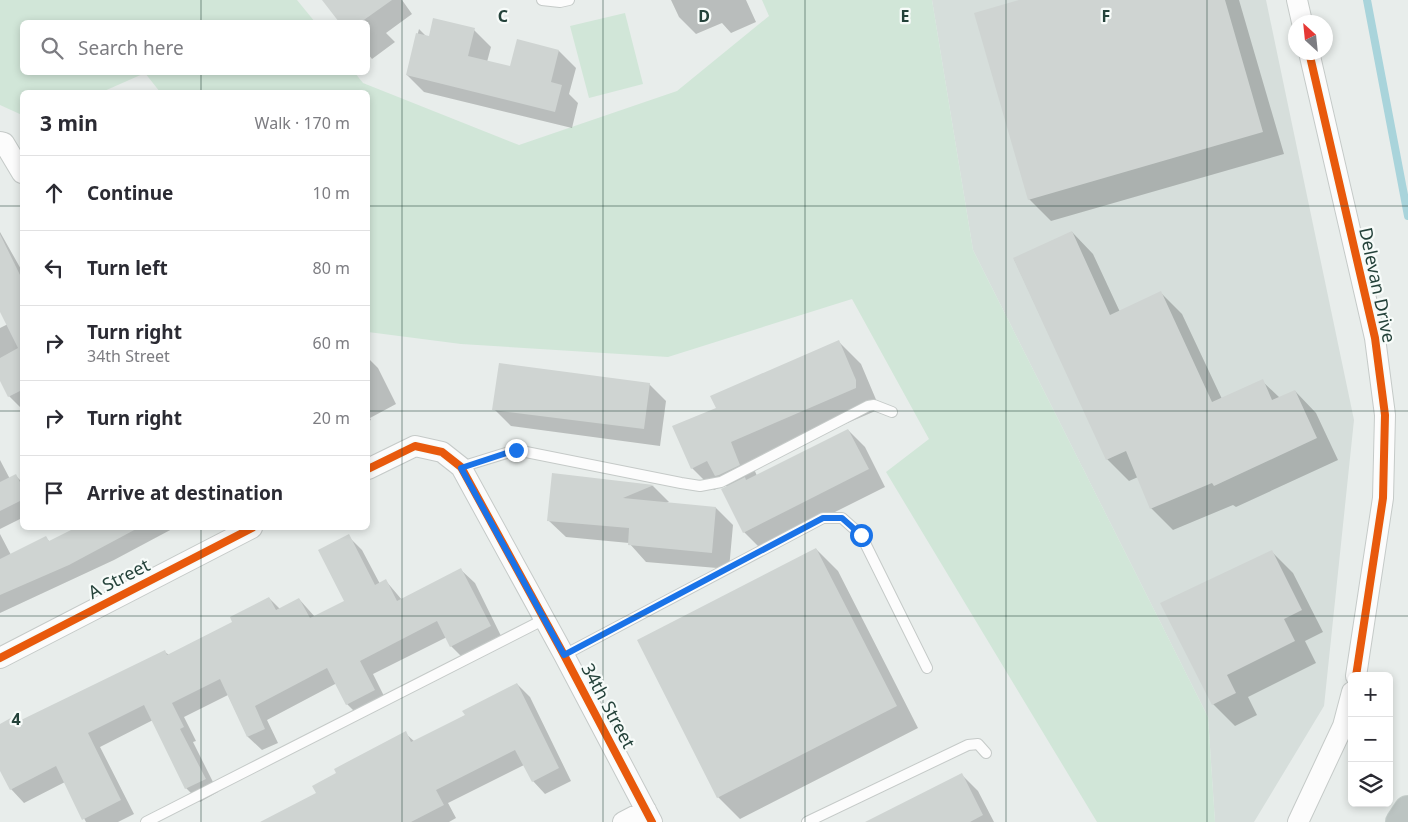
<!DOCTYPE html>
<html lang="en">
<head>
<meta charset="utf-8">
<style>
	body { margin:0; font-family:"Noto Sans",sans-serif; background:#f2f2f3; color:#2b2b33 }
	.controls { position:absolute; right:15px; bottom:15px; display:grid; overflow:hidden; border-radius:8px; box-shadow:0 2px 8px #0003 }
	.controls button { width:45px; height:45px; display:grid; place-items:center; padding:0; border:0; border-bottom:1px solid #e1e1e2; background:#fff; color:#2b2b33; font:25px sans-serif }
	.compass { position:absolute; left:1288px; top:15px; width:45px; height:45px; border-radius:50%; background:#fff; box-shadow:0 2px 8px #0003; rotate:333deg }
	.stop { position:absolute; width:15px; height:15px; margin:-11px; border:4px solid #1a73e8; border-radius:50%; background:#fff }
	.stop.end { background:#1a73e8; border-color:#fff; box-shadow:0 1px 5px #0008 }
	.list { margin:0; padding:0; list-style:none }
	h2 { display:flex; justify-content:space-between; align-items:center; height:65px; margin:0; padding:0 20px; font-size:21px }
	h2 small { font-size:16px; font-weight:400; color:#7c7c81 }
	.list li { display:grid; grid-template-columns:32px 1fr auto; gap:15px; align-items:center; box-sizing:border-box; height:75px; padding:0 20px; border-top:1px solid #e1e1e2 }
	.list b { display:block; font-size:19px; white-space:nowrap }
	.list p { margin:0; font-size:16px; white-space:nowrap; color:#7c7c81 }
	.list em { font-size:16px; font-style:normal; color:#7c7c81 }
	.icon { flex:none; width:28px; height:28px; fill:none; stroke:currentColor; stroke-width:2; stroke-linecap:round; stroke-linejoin:round }
	.map { position:relative; flex:none; width:1408px; height:822px; overflow:hidden }
	.search { position:absolute; background:#fff; box-shadow:0 2px 8px #0003; left:20px; top:20px; width:350px; height:55px; display:flex; align-items:center; gap:12px; box-sizing:border-box; padding:0 18px; border-radius:8px; color:#7c7c81; font-size:19px }
	.panel { position:absolute; background:#fff; box-shadow:0 2px 8px #0003; left:20px; top:90px; width:350px; height:440px; border-radius:8px }
	.map>svg:first-child { display:block }
	.built { fill:#d6dedb }
	.green { fill:#d1e6d8 }
	.shadow { fill:#0003 }
	.lines { fill:none; stroke-linecap:round; stroke-linejoin:round }
	.stream { stroke:#a9d4db; stroke-width:8 }
	.building { fill:#cfd4d2 }
	.lane-casing { stroke:#c5cac8; stroke-width:12 }
	.street-casing { stroke:#c5cac8; stroke-width:22 }
	.highway-casing { stroke:#c3ccc9; stroke-width:30 }
	.lane { stroke:#fcfcfc; stroke-width:10 }
	.street { stroke:#fcfcfc; stroke-width:20 }
	.highway { stroke:#bcc4c2; stroke-width:28 }
	.cycleway-casing { stroke:#f7fbf9; stroke-width:11 }
	.cycleway { stroke:#e8590c; stroke-width:8 }
	.route { stroke:#1a73e8; stroke-width:6 }
	.grid { fill:none; stroke:#24423a; stroke-width:1; stroke-opacity:0.55 }
	.labels { text-anchor:middle; stroke-width:4.5; stroke-linejoin:round; paint-order:stroke }
	.street-label { font-size:18px; fill:#24423a; stroke:#f7fbf9 }
	.grid-label { font-size:16px; text-anchor:middle; font-weight:bold; fill:#24423a; stroke:#f7fbf9; stroke-width:4.5; stroke-linejoin:round; paint-order:stroke }
</style>
</head>
<body>
<div class="map">
<svg width="1408" height="822" viewBox="0 0 1408 822">
	<rect width="100%" height="100%" fill="#e8edeb"/>
	<!-- built -->
	<path class="built" d="M932,0H1266L1354,420L1324,706L1254,822H1215L1208,717L973,250Z"/>
	<!-- green -->
	<path class="green" d="M0,0H297L315,22H22V72L355,73L363,83L519,145L677,91L769,16L762,0H932L973,250L1208,717L1215,822H1097L886,472L929,439L852,299L668,357L461,344L368,332V92H160L145,73L102,92H22V115L0,105Z
		M625,13L643,84L589,98L570,26Z"/>
	<!-- shadow -->
	<path class="shadow" d="M324,0H402L412,14L386,33L395,42L372,59L368,54V22H340Z
		M671,0H746L756,22L731,33L722,23L696,34L679,17Z
		M1023,0H1239L1284,154L1051,221L1029,199Z
		M419,29L429,39L474,30L491,47L487,62L511,67L518,41L559,51L576,68L569,94L578,103L572,128L424,92L407,75Z
		M0,232L22,271V406L20,407L9,396L0,378V328L8,324L0,309Z
		M1072,232L1093,254L1120,312L1161,293L1182,314L1222,399L1262,381L1280,398L1295,391L1316,413L1338,460L1236,507L1233,505L1173,530L1151,508L1138,477L1129,481L1107,459L1014,259Z
		M839,342L861,364L880,409L752,464L757,476L848,430L865,447L885,487L761,549L744,532L727,487L725,485L714,490L692,468L717,408Z
		M368,358L378,368L396,404L370,418L371,420L368,421Z
		M649,384L666,401L660,446L511,426L494,409Z
		M0,460L10,479L16,476L22,482V518L0,529Z
		M553,475L653,486L669,502L666,503L716,508L733,525L729,569L646,562L629,543L566,537L548,520Z
		M78,528H174L114,560L0,613V534L11,555L46,538L50,542Z
		M348,536L362,550L380,584L386,581L402,600L461,570L475,583L503,640L465,660L451,646L447,637L373,674L388,704L361,718L347,704L337,683L267,720L278,743L262,750L248,737L228,695L184,717L196,741L193,742L218,792L200,802L186,788L153,720L100,747L134,814L118,822H86L65,782L24,803L11,789L0,768V725L16,717L20,722L165,652L169,655L234,622L269,598L280,609L299,599L315,617L346,601Z
		M816,549L838,571L918,728L740,819L718,797Z
		M1271,551L1293,573L1323,632L1305,641L1316,663L1248,697L1257,715L1235,726L1213,704Z
		M517,684L530,697L571,781L545,794L533,781L524,765L448,803L456,818L449,822H264L317,794L338,774L405,733L415,742L466,715Z
		M961,774L978,791L994,822H886Z"/>
	<g class="lines">
		<!-- stream -->
		<path class="stream" d="M1367,0L1408,216"/>
	</g>
	<!-- building -->
	<path class="building" d="M322,0H392L361,22H339Z
		M1019,0H1225L1263,132L1028,200L974,13Z
		M433,18L475,28L468,56L510,66L517,39L559,50L551,82L562,85L555,112L406,75L416,33L429,36Z
		M1072,231L1110,315L1161,291L1212,402L1263,379L1272,400L1295,390L1317,438L1214,486L1212,483L1150,509L1126,451L1106,460L1013,258Z
		M0,234L22,279V390L8,397L0,381V358L18,348L0,312Z
		M839,340L856,380V388L731,442L740,465L719,475L715,476L707,461L691,469L672,426L716,408L710,396Z
		M499,363L650,383L644,429L492,410Z
		M848,429L869,469L743,533L721,489L745,477L746,480Z
		M552,473L654,485L623,498L716,507L712,553L628,545L629,528L547,521Z
		M16,474L22,486V500L0,511V482Z
		M75,528H138L69,565L0,595V559L46,536L49,541Z
		M349,534L375,585L386,579L397,601L461,568L491,626L450,647L437,621L360,661L375,690L346,705L327,668L255,706L265,729L247,737L220,679L172,703L184,727L180,729L206,779L185,789L144,705L88,733L121,800L82,820L56,766L10,790L0,771V724L16,715L19,721L165,650L167,655L232,622L230,617L269,597L276,610L299,598L310,618L344,601L318,550Z
		M816,548L897,706L717,798L637,640Z
		M1272,550L1302,610L1284,619L1295,641L1227,675L1236,693L1212,705L1160,603Z
		M517,683L559,768L532,782L515,750L436,790L444,805L411,822H260L316,793L312,786L336,773L334,769L349,761L406,731L411,742L465,715L462,711Z
		M962,773L983,815L970,822H865Z"/>
	<g class="lines">
		<defs>
			<path id="lane" d="M542,0L560,2L569,0
				M461,467L516,450L681,483L700,486L721,482L868,406L874,405L892,412
				M564,655L823,518H842L861,535L927,668
				M146,822L545,619
				M807,822L968,745L978,744L986,753"/>
			<path id="street" d="M1297,0L1302,22
				M1309,52L1375,338L1385,415L1383,498L1356,676
				M0,142L4,143L22,173
				M368,469L415,446L442,452L461,467L564,655L652,822
				M0,658L252,528
				M623,822L646,810
				M1298,822L1343,726L1352,692"/>
			<path id="highway" d="M1400,822L1408,810"/>
		</defs>
		<!-- lane casing -->
		<use href="#lane" class="lane-casing"/>
		<!-- street casing -->
		<use href="#street" class="street-casing"/>
		<!-- highway casing -->
		<use href="#highway" class="highway-casing"/>
		<!-- lane -->
		<use href="#lane" class="lane"/>
		<!-- street -->
		<use href="#street" class="street"/>
		<!-- highway -->
		<use href="#highway" class="highway"/>
		<defs>
			<path id="cycleway" d="M1309,52L1375,338L1385,415L1383,498L1356,676
				M368,469L415,446L442,452L461,467L564,655L652,822
				M0,658L252,528"/>
		</defs>
		<!-- cycleway casing -->
		<use href="#cycleway" class="cycleway-casing"/>
		<!-- cycleway -->
		<use href="#cycleway" class="cycleway"/>
	</g>
	<g class="lines">
		<!-- route -->
		<path class="route" d="M516,450L461,468L564,655L823,518H842L861,535"/>
	</g>
	<!-- grid -->
	<path class="grid" d="M201,0V22M402,0V822M603,0V822M805,0V822M1006,0V822M1207,0V822M201,72V92M0,206H22M368,206H1408M0,411H22M368,411H1408M201,528V822M0,616H1408"/>
	<g class="labels">
		<!-- street labels -->
		<g class="street-label">
			<text transform="translate(1377 285) rotate(78)" y="6">Delevan Drive</text>
			<text transform="translate(119 579) rotate(-27)" y="6">A Street</text>
			<text transform="translate(608 706) rotate(62)" y="6">34th Street</text>
		</g>
	</g>
	<g class="grid-label">
		<text x="503" y="22">C</text>
		<text x="704" y="22">D</text>
		<text x="905" y="22">E</text>
		<text x="1106" y="22">F</text>
		<text x="16" y="725">4</text>
	</g>
</svg>
<div class="controls">
<button>+</button>
<button>−</button>
<button><svg class="icon" aria-label="layers" viewBox="0 0 24 24"><path d="M12 4l9 5-9 5-9-5zM3 14l9 5 9-5"/></svg></button>
</div>
<svg class="compass" viewBox="-18 -18 36 36"><path d="M0-13l5 13h-10z" fill="#e53935"/><path d="M0 13l5-13h-10z" fill="#7c7c81"/></svg>
<div class="stop" style="left:861px;top:535px"></div>
<div class="stop end" style="left:516px;top:450px"></div>
<div class="search"><svg class="icon" aria-label="search" viewBox="0 0 24 24"><circle cx="10" cy="10" r="6"/><path d="M15 15l6 6"/></svg>Search here</div>
<section class="panel">
<h2>3 min<small>Walk · 170 m</small></h2>
<ul class="list">
<li><svg class="icon" aria-label="ahead" viewBox="0 0 24 24"><path d="M12 20V5M6 11l6-6 6 6"/></svg><div><b>Continue</b></div><em>10 m</em></li>
<li><svg class="icon" aria-label="left" viewBox="0 0 24 24"><path d="M17 20v-9H6M10 6l-5 5 5 5"/></svg><div><b>Turn left</b></div><em>80 m</em></li>
<li><svg class="icon" aria-label="right" viewBox="0 0 24 24"><path d="M7 20v-9h11M14 6l5 5-5 5"/></svg><div><b>Turn right</b><p>34th Street</p></div><em>60 m</em></li>
<li><svg class="icon" aria-label="right" viewBox="0 0 24 24"><path d="M7 20v-9h11M14 6l5 5-5 5"/></svg><div><b>Turn right</b></div><em>20 m</em></li>
<li><svg class="icon" aria-label="arrive" viewBox="0 0 24 24"><path d="M6 21V4h12l-3 4 3 4H6"/></svg><div><b>Arrive at destination</b></div></li>
</ul>
</section>
</div>
</body>
</html>
